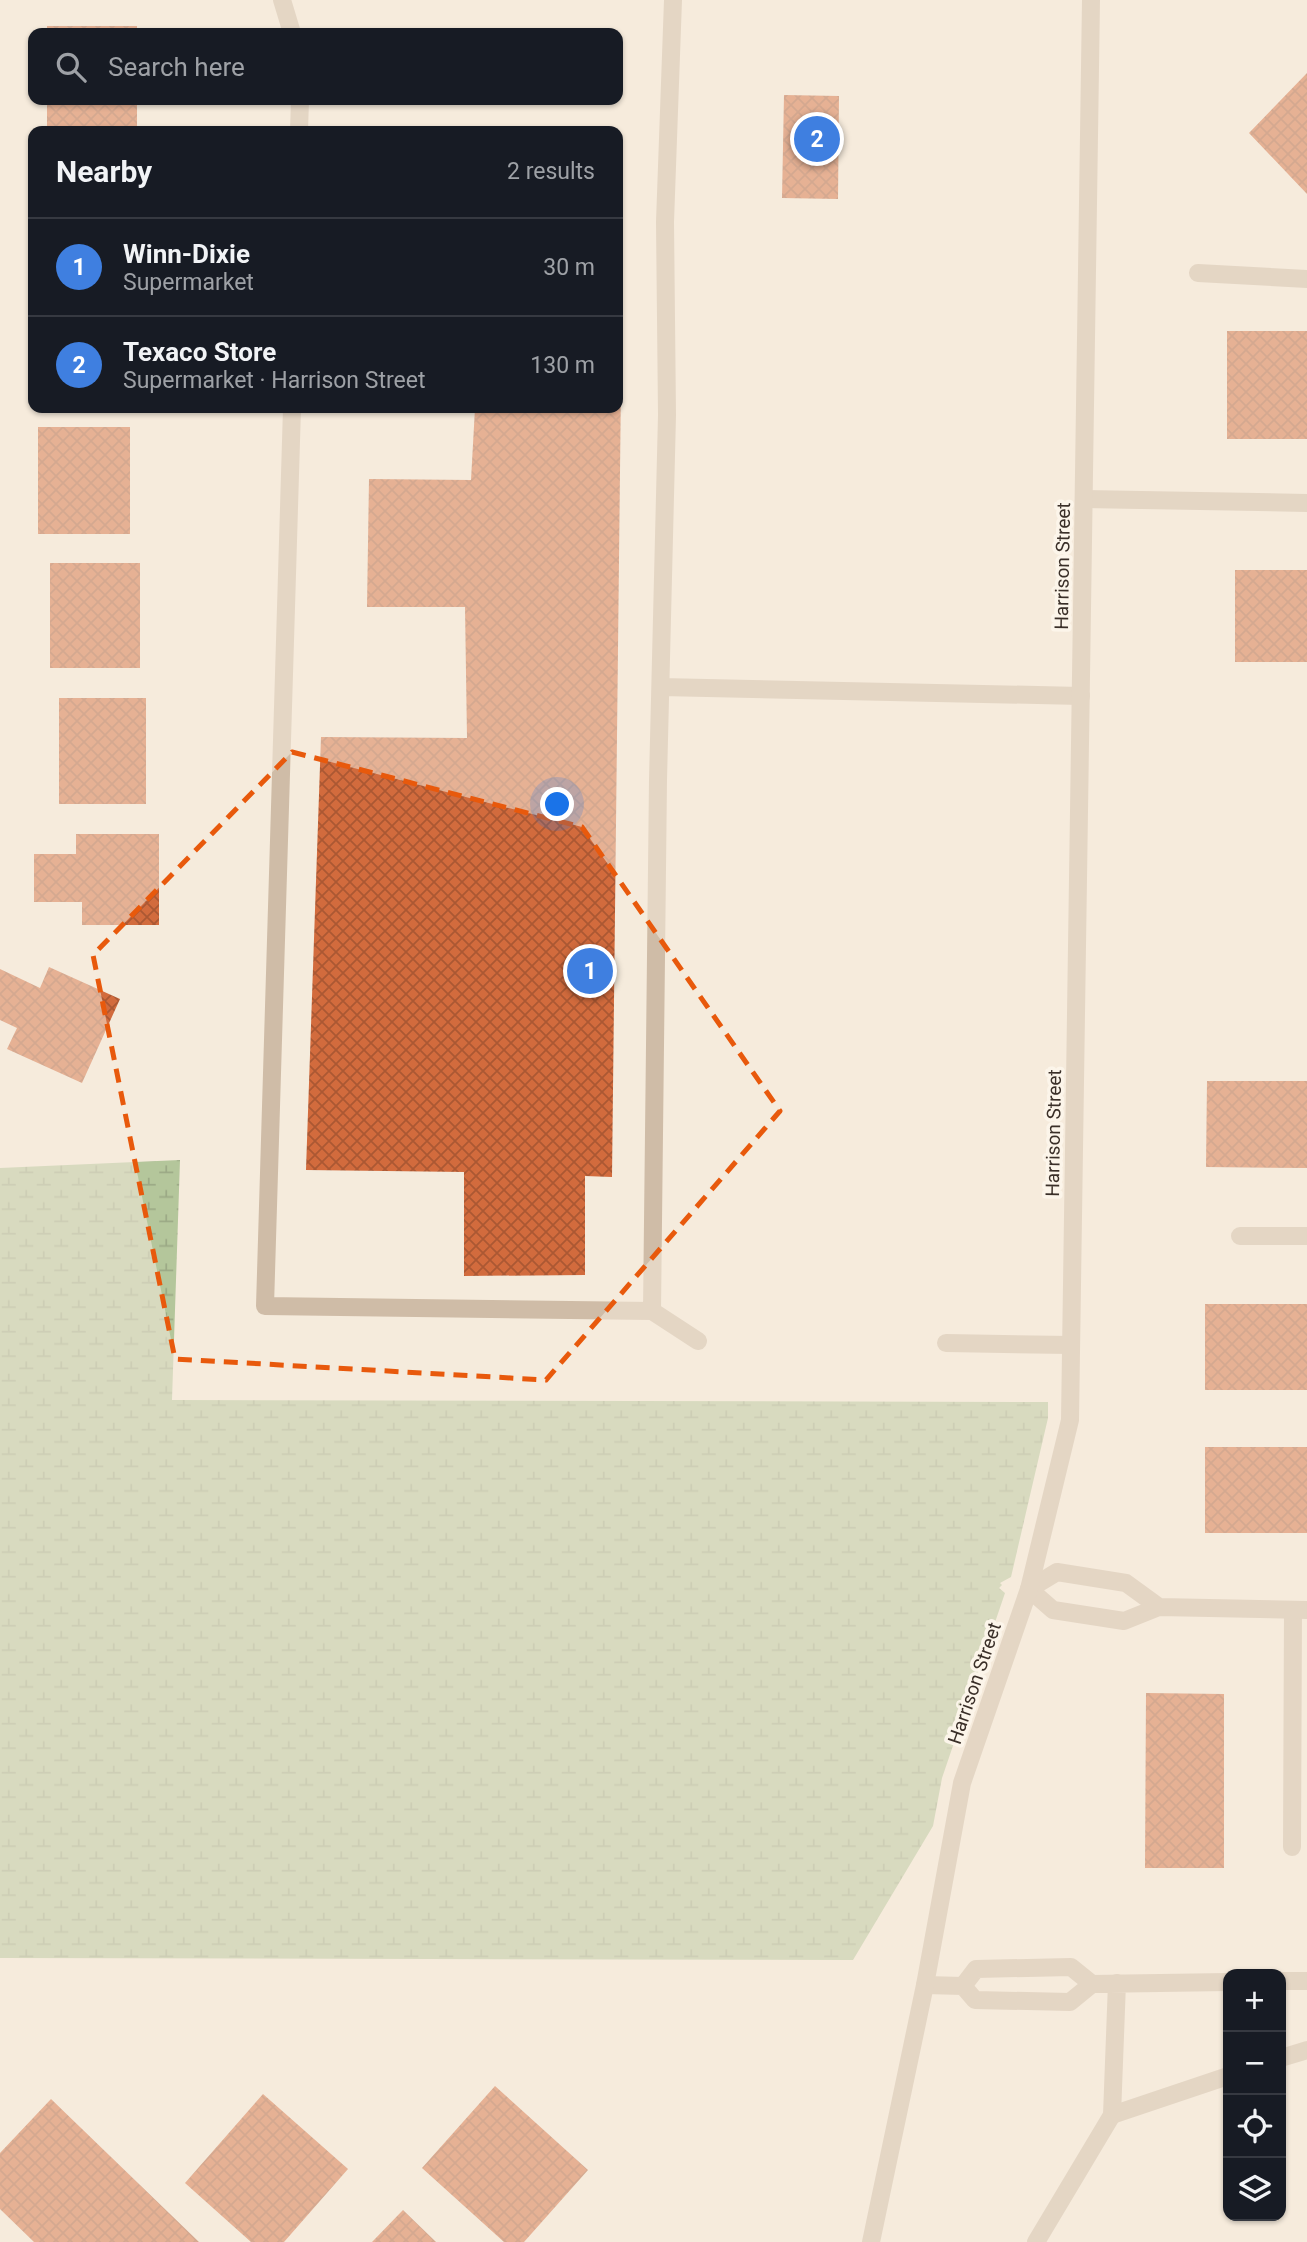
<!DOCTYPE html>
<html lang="en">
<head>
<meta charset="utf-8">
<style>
	body { margin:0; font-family:Roboto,sans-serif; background:#20242c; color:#f1f3f6 }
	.controls { position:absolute; right:21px; bottom:21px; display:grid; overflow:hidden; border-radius:14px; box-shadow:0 2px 5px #0004 }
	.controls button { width:63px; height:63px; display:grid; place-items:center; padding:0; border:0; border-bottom:2px solid #363941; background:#171b24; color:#f1f3f6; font:35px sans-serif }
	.you { position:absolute; left:558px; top:805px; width:24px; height:24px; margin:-18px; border:5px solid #fff; border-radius:50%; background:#1a73e8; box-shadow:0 0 0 10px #1a73e833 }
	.badge { display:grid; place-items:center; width:46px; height:46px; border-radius:50%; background:#0b8043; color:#fff; font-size:23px; font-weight:700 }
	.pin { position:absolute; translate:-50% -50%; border:4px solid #fff; box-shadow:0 2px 7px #0006 }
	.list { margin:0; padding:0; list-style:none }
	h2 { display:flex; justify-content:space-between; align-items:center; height:91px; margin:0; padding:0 28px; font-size:30px }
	h2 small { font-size:23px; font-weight:400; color:#9ea1a6 }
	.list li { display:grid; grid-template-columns:46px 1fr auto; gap:21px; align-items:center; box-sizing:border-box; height:98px; padding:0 28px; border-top:2px solid #363941 }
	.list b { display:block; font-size:26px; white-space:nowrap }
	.list p { margin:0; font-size:23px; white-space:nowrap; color:#9ea1a6 }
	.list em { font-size:23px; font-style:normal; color:#9ea1a6 }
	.icon { flex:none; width:38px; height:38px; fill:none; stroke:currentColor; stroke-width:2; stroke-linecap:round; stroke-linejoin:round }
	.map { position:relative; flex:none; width:1307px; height:2242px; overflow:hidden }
	.search { position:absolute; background:#171b24; box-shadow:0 2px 5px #0004; left:28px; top:28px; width:595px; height:77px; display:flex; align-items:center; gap:18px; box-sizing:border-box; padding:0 24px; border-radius:14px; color:#9ea1a6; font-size:26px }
	.panel { position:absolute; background:#171b24; box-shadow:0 2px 5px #0004; left:28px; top:126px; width:595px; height:287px; border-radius:14px }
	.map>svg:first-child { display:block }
	.wetland { fill:url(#wetland-marsh) }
	.building { fill:url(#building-cross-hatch) }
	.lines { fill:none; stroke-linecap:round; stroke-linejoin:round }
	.service { stroke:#cfbca7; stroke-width:18 }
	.minor { stroke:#cfbca7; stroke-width:18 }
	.tertiary { stroke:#cfbca7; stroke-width:18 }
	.marked { fill:none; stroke:#e8590c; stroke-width:5; stroke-dasharray:14 9; stroke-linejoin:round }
	.labels { text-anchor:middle; stroke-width:7; stroke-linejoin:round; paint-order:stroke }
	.street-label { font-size:19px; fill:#3a2f28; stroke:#fcf5ea }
</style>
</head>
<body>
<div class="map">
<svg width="1307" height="2242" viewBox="0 0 1307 2242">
	<defs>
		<pattern id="wetland-marsh" width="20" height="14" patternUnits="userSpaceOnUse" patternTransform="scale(1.75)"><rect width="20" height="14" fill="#b4c69b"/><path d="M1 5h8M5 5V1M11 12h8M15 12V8" fill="none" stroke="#9caa86"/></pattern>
		<pattern id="building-cross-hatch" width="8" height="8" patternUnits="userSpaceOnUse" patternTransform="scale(1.75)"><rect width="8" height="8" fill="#d26b3d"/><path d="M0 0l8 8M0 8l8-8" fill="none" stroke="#ab5833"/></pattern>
	</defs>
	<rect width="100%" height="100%" fill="#f5ebdc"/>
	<!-- wetland -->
	<path class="wetland" d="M180,1160L172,1400L1048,1402V1418L1011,1577L1000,1583L1002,1585L999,1588L1005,1593L942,1778L933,1826L853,1960L0,1958V1168Z"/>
	<!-- building -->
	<path class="building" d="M47,26H137V33H47Z
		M1307,73V194L1249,133Z
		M784,95L839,96L838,199L782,198Z
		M47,100H137V131H47Z
		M618,296H622L612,1177L585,1176V1275L464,1276V1172L306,1170L321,737L467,738L465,607H367L369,479L471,480L475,408H618Z
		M1227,331H1307V439H1227Z
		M38,427H130V534H38Z
		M50,563H140V668H50Z
		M1235,570H1307V662H1235Z
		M59,698H146V804H59Z
		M76,834H159V925H82V902H34V854H76Z
		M49,967L120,999L82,1083L7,1049L17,1028L0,1020V969L40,988Z
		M1207,1081H1307V1168L1206,1167Z
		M1205,1304H1307V1390H1205Z
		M1205,1447H1307V1533H1205Z
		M1146,1693L1224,1694V1868H1145Z
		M495,2086L588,2170L524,2242H504L422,2168Z
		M263,2094L348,2169L284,2242H251L185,2183Z
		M51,2099L199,2242H34L0,2209V2153Z
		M403,2210L436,2242H372Z"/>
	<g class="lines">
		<!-- service -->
		<path class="service" d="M282,0L292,33
			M673,0L665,222L667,415L658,780L652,1311L698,1341
			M299,131L300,100
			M1198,273L1307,279
			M292,408L265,1306L652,1311
			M661,687L1081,696
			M1240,1236H1307
			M946,1343L1070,1345
			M1292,1847L1293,1610
			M1281,2058L1307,2050
			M1112,2115L1228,2076"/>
		<!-- minor -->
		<path class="minor" d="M1084,499L1307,503
			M1159,1607L1126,1583L1057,1572L1029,1589L1053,1610L1124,1621L1159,1607L1307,1610
			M1281,1981H1307
			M925,1985L963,1986L975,2000L1070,2002L1092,1984L1228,1982
			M963,1986L976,1969L1071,1967L1092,1984
			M1036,2242L1112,2115L1117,1983"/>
		<!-- tertiary -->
		<path class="tertiary" d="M871,2242L925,1985L962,1783L1029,1589L1070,1420L1091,0"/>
	</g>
	<!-- marked area -->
	<path d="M0 0H1307V2242H0ZM292,752L582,827L780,1111L546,1380L175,1359L93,955Z" fill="#f5ebdc" fill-opacity=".55" fill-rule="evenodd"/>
	<path class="marked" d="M292,752L582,827L780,1111L546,1380L175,1359L93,955Z"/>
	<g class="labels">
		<!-- street labels -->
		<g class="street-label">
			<text transform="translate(1062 566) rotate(-89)" y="7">Harrison Street</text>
			<text transform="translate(1053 1133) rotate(-89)" y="7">Harrison Street</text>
			<text transform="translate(974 1683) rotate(-71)" y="7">Harrison Street</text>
		</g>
	</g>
</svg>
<div class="controls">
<button>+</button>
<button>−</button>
<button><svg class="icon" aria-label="locate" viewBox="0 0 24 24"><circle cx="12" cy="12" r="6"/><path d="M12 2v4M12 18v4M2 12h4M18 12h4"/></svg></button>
<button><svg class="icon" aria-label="layers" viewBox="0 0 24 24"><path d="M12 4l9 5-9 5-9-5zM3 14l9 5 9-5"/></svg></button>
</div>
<div class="you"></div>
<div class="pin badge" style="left:590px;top:971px;background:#3f7fe0">1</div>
<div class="pin badge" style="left:817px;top:139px;background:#3f7fe0">2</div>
<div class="search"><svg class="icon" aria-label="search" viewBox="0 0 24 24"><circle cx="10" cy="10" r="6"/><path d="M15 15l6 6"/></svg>Search here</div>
<section class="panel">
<h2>Nearby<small>2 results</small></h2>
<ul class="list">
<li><span class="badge" style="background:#3f7fe0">1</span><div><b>Winn-Dixie</b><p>Supermarket</p></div><em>30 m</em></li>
<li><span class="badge" style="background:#3f7fe0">2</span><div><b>Texaco Store</b><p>Supermarket · Harrison Street</p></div><em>130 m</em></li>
</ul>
</section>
</div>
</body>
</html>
